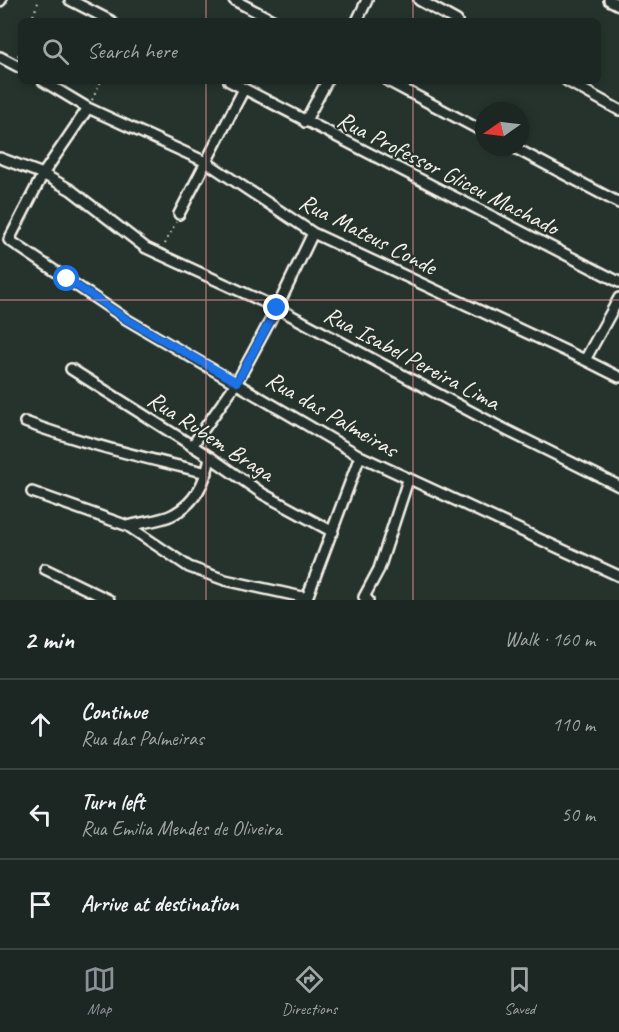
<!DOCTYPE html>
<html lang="en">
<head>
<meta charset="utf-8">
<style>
	body { margin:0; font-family:Caveat,sans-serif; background:#29322f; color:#f1f3f6 }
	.compass { position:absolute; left:475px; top:102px; width:54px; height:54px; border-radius:50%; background:#1c2622; box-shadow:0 3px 9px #0003; rotate:256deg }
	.stop { position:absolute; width:18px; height:18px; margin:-14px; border:4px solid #1a73e8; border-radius:50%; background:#fff }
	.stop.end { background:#1a73e8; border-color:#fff; box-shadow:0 2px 6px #0008 }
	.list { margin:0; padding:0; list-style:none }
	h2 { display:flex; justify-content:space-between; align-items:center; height:78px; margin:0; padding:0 24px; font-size:26px }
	h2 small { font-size:20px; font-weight:400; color:#a0a5a5 }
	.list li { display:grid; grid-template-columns:39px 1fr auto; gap:18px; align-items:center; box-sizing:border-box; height:90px; padding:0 24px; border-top:2px solid #3a4340 }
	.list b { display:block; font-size:22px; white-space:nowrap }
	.list p { margin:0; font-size:20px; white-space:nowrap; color:#a0a5a5 }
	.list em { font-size:20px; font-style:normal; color:#a0a5a5 }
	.icon { flex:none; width:33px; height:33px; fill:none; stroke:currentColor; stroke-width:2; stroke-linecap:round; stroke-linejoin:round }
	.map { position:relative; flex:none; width:619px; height:600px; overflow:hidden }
	.search { position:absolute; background:#1c2622; box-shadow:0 3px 9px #0003; left:18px; right:18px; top:18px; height:66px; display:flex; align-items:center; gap:15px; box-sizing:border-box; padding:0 21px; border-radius:9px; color:#a0a5a5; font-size:22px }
	.sheet { height:348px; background:#1c2622 }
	nav { display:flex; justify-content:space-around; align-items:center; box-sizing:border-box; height:84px; border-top:2px solid #3a4340; background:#1c2622; font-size:16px; color:#a0a5a5 }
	nav a { display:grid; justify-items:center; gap:3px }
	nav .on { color:#8c9099 }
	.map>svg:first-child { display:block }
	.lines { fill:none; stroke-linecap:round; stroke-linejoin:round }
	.street-casing { stroke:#f4f1e8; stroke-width:14 }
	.path { stroke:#f4f1e8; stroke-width:2; stroke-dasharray:1.5 4.5; stroke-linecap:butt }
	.street { stroke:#26332d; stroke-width:9 }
	.route { stroke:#1a73e8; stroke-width:8 }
	.grid { fill:none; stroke:#ff9aa2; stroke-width:1.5; stroke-opacity:0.55 }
	.labels { text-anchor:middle; stroke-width:4.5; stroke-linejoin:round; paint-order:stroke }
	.street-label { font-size:24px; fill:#f4f1e8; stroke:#26332d }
</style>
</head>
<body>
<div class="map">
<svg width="619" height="600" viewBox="0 0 619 600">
	<rect width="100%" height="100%" fill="#26332d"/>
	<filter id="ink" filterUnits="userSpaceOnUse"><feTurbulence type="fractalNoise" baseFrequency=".0167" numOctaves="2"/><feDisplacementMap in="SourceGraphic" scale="12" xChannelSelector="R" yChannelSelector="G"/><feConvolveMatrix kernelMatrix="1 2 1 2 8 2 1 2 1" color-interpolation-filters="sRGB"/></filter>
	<g filter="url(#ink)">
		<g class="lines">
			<defs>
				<path id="street" d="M70,0L111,21
					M234,0L274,21
					M419,0L457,21
					M609,0L619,5
					M0,1L1,0
					M357,21L367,0
					M0,57L21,68
					M43,81L88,108L206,162L313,233L585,360L619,377
					M229,81L619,282
					M388,81L484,132
					M567,81L619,110
					M88,108L43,174L9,240L126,319L360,456L619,576
					M305,122L327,81
					M513,147L619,203
					M0,158L43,174L71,190L146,248L277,308L494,424L619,486
					M179,214L244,89
					M585,360L619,298
					M71,369L210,457L263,494L333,532
					M25,422C84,444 146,458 207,473
					M192,446L237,382L277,308L313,233
					M32,492L128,526L189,567L225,580L307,598L360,456
					M128,526C142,522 162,521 174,514C196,502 206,481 210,457
					M45,569L109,600
					M368,600L364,597L379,569L408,480"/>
			</defs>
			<!-- street casing -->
			<use href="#street" class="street-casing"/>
			<!-- path -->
			<path class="path" d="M31,21L39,0
				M18,56L21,47
				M92,100L101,81
				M165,244L176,222"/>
			<!-- street -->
			<use href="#street" class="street"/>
		</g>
	</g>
	<g class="lines" filter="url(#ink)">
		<!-- route -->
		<path class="route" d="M67,279L126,319L237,382L277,308"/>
	</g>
	<!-- grid -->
	<path class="grid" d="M206,0V21M413,0V21M206,81V600M413,81V600M0,300H619"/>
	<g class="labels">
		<!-- street labels -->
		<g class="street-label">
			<text transform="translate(448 173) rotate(27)" y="8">Rua Professor Gliceu Machado</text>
			<text transform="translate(368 234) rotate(27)" y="8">Rua Mateus Conde</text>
			<text transform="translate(412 358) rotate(28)" y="8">Rua Isabel Pereira Lima</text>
			<text transform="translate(332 414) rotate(30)" y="8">Rua das Palmeiras</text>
			<text transform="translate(211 436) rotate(33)" y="8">Rua Rubem Braga</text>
		</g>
	</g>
</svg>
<svg class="compass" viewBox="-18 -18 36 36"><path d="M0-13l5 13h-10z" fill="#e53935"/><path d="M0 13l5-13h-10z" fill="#a0a5a5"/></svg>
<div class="stop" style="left:67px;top:279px"></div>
<div class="stop end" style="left:277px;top:308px"></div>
<div class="search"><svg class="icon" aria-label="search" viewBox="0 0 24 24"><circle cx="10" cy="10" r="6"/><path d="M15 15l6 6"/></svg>Search here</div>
</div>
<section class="sheet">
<h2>2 min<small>Walk · 160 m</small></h2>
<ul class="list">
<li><svg class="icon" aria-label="ahead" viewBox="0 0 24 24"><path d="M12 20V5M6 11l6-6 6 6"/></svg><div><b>Continue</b><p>Rua das Palmeiras</p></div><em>110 m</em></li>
<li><svg class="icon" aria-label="left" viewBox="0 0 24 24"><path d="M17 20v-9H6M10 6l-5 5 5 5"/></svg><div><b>Turn left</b><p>Rua Emilia Mendes de Oliveira</p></div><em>50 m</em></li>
<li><svg class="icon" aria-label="arrive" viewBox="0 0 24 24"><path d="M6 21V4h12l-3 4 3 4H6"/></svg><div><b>Arrive at destination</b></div></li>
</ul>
</section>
<nav>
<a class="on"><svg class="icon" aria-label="map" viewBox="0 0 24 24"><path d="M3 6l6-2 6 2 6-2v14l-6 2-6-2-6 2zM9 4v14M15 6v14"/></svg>Map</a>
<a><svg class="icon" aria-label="directions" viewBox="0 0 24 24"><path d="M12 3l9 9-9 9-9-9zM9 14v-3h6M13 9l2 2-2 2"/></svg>Directions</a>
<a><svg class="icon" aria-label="saved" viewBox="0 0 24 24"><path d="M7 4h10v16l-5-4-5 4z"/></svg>Saved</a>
</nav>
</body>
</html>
